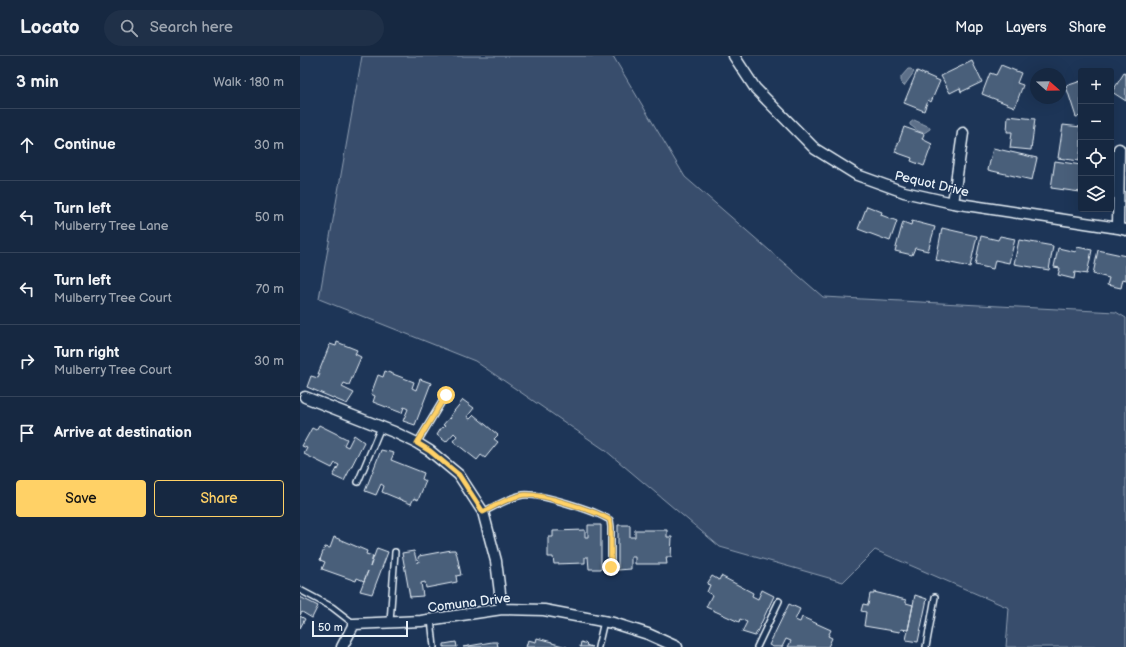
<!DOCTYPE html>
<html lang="en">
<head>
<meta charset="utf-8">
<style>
	body { margin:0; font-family:"Balsamiq Sans",sans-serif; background:#1f3048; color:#f1f3f6 }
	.controls { position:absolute; right:12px; top:12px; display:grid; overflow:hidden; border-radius:4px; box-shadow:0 4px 16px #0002 }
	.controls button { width:36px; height:36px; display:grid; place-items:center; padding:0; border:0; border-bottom:1px solid #35445a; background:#162841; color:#f1f3f6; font:20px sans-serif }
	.compass { position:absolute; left:730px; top:12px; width:36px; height:36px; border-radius:50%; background:#162841; box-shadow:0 4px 16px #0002; rotate:110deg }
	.scale { position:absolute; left:12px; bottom:10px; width:96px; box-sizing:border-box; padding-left:4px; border:2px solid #e8f1f8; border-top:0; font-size:11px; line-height:14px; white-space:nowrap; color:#e8f1f8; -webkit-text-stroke:3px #1d3557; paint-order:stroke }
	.stop { position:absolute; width:12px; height:12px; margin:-9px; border:3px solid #ffd166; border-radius:50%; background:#fff }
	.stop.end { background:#ffd166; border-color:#fff; box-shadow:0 1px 4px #0008 }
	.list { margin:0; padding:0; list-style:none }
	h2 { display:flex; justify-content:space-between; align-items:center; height:52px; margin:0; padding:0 16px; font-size:17px }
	h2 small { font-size:13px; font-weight:400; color:#9ea6b1 }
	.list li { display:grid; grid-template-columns:26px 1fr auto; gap:12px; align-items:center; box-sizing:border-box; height:72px; padding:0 16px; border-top:1px solid #35445a }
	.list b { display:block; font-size:15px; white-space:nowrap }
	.list p { margin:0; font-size:13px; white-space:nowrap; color:#9ea6b1 }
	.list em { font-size:13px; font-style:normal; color:#9ea6b1 }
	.actions { display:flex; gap:8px; padding:12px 16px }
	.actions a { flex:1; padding:9px 0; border:1px solid #ffd166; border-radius:4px; text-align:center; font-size:14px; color:#ffd166 }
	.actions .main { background:#ffd166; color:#111 }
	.icon { flex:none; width:22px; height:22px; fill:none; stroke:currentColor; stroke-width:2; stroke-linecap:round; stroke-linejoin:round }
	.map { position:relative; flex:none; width:826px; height:591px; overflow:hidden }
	header { display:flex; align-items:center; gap:24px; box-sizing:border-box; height:56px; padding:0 20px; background:#162841; border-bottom:1px solid #35445a }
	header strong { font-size:19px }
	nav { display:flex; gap:22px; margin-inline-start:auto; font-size:14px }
	.search { width:280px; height:36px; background:#1f3048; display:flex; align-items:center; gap:10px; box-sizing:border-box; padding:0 14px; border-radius:22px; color:#9ea6b1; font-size:15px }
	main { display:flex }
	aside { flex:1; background:#162841 }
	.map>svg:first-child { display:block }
	.green { fill:#374d6c; stroke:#909fb2 }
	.water { fill:#5d7089; stroke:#95a4b5 }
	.building { fill:#495e7a; stroke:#e8f1f8 }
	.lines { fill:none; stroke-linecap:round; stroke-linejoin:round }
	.service-casing { stroke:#e8f1f8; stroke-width:8 }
	.minor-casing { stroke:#e8f1f8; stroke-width:13 }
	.service { stroke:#1d3557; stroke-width:5 }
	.minor { stroke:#1d3557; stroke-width:10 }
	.route { stroke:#ffd166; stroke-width:5 }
	.labels { text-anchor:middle; stroke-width:3; stroke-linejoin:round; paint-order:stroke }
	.street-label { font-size:13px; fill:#e8f1f8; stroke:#1d3557 }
</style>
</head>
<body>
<header>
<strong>Locato</strong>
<div class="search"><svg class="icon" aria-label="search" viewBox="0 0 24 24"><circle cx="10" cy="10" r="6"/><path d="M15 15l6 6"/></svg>Search here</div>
<nav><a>Map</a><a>Layers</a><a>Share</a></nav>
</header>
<main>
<aside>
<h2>3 min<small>Walk · 180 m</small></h2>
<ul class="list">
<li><svg class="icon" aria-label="ahead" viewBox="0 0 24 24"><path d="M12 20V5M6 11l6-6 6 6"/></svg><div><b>Continue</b></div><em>30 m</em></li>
<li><svg class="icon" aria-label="left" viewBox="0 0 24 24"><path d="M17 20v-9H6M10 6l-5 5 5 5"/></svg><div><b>Turn left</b><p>Mulberry Tree Lane</p></div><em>50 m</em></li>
<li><svg class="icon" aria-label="left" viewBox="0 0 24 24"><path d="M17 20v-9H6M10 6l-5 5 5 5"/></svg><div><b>Turn left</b><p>Mulberry Tree Court</p></div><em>70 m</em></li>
<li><svg class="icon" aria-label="right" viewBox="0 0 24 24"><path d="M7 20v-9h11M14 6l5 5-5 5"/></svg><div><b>Turn right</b><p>Mulberry Tree Court</p></div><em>30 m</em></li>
<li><svg class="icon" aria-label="arrive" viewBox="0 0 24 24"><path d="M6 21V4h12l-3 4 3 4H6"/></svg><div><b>Arrive at destination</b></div></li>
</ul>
<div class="actions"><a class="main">Save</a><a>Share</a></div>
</aside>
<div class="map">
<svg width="826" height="591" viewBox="0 0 826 591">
	<rect width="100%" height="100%" fill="#1d3557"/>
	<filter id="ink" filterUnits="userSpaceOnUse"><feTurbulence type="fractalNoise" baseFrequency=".025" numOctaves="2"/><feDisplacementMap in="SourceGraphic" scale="8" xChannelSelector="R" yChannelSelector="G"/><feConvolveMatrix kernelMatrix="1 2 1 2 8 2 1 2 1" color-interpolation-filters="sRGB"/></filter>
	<g filter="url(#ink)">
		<!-- green -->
		<path class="green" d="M62,0H313L385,121L523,241L816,256L826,262V591H706L709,552L575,494L543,526L420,491L305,394L175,305L19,243Z"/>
		<!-- water -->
		<path class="water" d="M608,13H611L614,16L604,30L601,27V21Z
			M614,64L630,71V73L624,77L618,75L610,69V67Z"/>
		<!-- building -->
		<path class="building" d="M672,5L682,26L661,36L660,32L650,37L641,20Z
			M701,9L721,17L717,27L723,29L715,51L682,38L690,17L696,19Z
			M617,15L640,25L631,46L628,44L624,55L604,47Z
			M824,17L826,18V45L812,36Z
			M781,25V60L776,61L766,30Z
			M708,60L735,63L731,94L710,92L712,76H707Z
			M763,69L781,71V91L779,105L758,102Z
			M604,71L624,78L622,83L632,88L624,110L611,105L612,102L595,96Z
			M693,92L737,102L732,124L688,114Z
			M755,105L781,109L780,136L751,132Z
			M567,150L582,156L581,159L597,165L590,185L558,173Z
			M612,165L635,171L628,195L615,192L612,199L595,195L603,166L611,169Z
			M642,172L677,180L670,211L636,204Z
			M681,180L698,184L700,180L715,183L709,207L695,204L693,213L675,209Z
			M719,184L753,190L749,214L714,208Z
			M777,191L792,194L787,218L775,216L774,223L758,219L760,212L754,211L758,192L776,196Z
			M798,194L826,200V224L823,223L821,232L807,229L809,222L793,218Z
			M37,286L57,294L55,298L61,301L49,329L44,327L42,331L54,337L47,348L7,331L11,320L18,322L20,318H18L30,288L36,290Z
			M85,315L114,326L112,332L116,334L120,323L131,327L115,369L103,365L108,353L104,351L102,357L73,346L75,340L71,338L78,319L83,321Z
			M163,344L174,352L167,361L170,363L174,359L198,379L194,383L198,386L185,402L181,399L177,404L153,385L157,380L154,377L146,386L137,379L142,371L143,372L145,370L143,369L149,362L150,363L151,362L150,360Z
			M19,369L47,383L44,389L48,391L54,379L64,386L44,425L33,420L39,409L35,407L32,412L4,398L7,392L2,390L12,372L16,374Z
			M81,394L94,397L91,404L124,417L122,423L126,425L118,444L114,442L111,448L82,436L84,430L81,428L76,439L65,435Z
			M288,469H301V513H289L288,501H285V507L254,508L253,501H248V481H253V475L285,474V481H288Z
			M318,469H330V481H335V474H367V481H372L371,501H366L367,508H335V501H331V513L318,514Z
			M34,481L67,495L66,498L73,500L70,511L77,492L88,496L72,538L60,535L68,515L64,525L57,522L56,525L22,513L25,506L20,504L22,498L25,491L30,492Z
			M151,494H155L157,499L161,519L156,520L157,526L126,532L125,526L121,527L123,540L110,541L102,497L114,495L117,507L119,506L118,502L119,500Z
			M412,520L419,524L421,520L453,537L452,540L458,543L462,534L474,540L455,580L442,576L447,566L440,563L439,566L406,551L412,539L407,536L410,529L407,528Z
			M574,536L606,544V547L613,549L608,574L601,573L600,576L564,570L566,556L561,555L563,548L568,549L570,538H574Z
			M615,539L627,543L618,586L606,584Z
			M0,541L18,550L12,562L2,556L0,559Z
			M489,548L500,553L495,564L500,566L502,561L531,574L528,580L532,582L528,591H488L491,585L486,583L482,591H473L469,589Z
			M0,560L5,563L0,572Z
			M237,582L252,586V587L267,591H226L228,584L236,586Z
			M156,586L157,591H144V588Z
			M192,586H197L198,591H163Z
			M281,586L287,588L286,589L292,591H280Z"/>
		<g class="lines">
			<defs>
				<path id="service" d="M117,387L146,339
					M58,426L81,371
					M183,456C193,451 213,440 223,439C240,437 296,455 310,464L311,471V511
					M0,534L32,551L54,568
					M131,563L134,591
					M90,566L95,496
					M298,591L304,565
					M457,591L479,545
					M626,591L635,541"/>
				<path id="minor" d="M434,0L455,32L515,93L557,119L604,136L653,147L818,172L826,174
					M653,147L663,77
					M818,172L819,93
					M5,341L94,376L117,387L130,395L159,419L183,456L196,505L202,553
					M42,591L54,568L121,565L202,553L244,554L313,567L348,578L377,591"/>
			</defs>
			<!-- service casing -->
			<use href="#service" class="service-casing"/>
			<!-- minor casing -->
			<use href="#minor" class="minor-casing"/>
			<!-- service -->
			<use href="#service" class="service"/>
			<!-- minor -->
			<use href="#minor" class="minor"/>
		</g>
	</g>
	<g class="lines" filter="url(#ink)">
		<!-- route -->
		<path class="route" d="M146,339L117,387L130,395L159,419L183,456C193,451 212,440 223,439C240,437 296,455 310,464L311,470V511"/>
	</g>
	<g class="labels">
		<!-- street labels -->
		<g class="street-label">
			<text transform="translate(632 127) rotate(13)" y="5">Pequot Drive</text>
			<text transform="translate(169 546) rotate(-7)" y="5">Comuna Drive</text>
		</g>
	</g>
</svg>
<div class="controls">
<button>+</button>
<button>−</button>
<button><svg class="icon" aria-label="locate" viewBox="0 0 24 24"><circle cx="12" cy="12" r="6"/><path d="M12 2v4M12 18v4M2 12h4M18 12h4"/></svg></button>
<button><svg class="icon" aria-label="layers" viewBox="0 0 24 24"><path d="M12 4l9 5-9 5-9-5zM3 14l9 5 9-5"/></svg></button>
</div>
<svg class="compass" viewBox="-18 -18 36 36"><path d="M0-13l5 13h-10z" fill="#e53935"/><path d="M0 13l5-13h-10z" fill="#9ea6b1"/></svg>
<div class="scale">50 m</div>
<div class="stop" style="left:146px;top:339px"></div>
<div class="stop end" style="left:311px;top:511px"></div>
</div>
</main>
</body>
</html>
